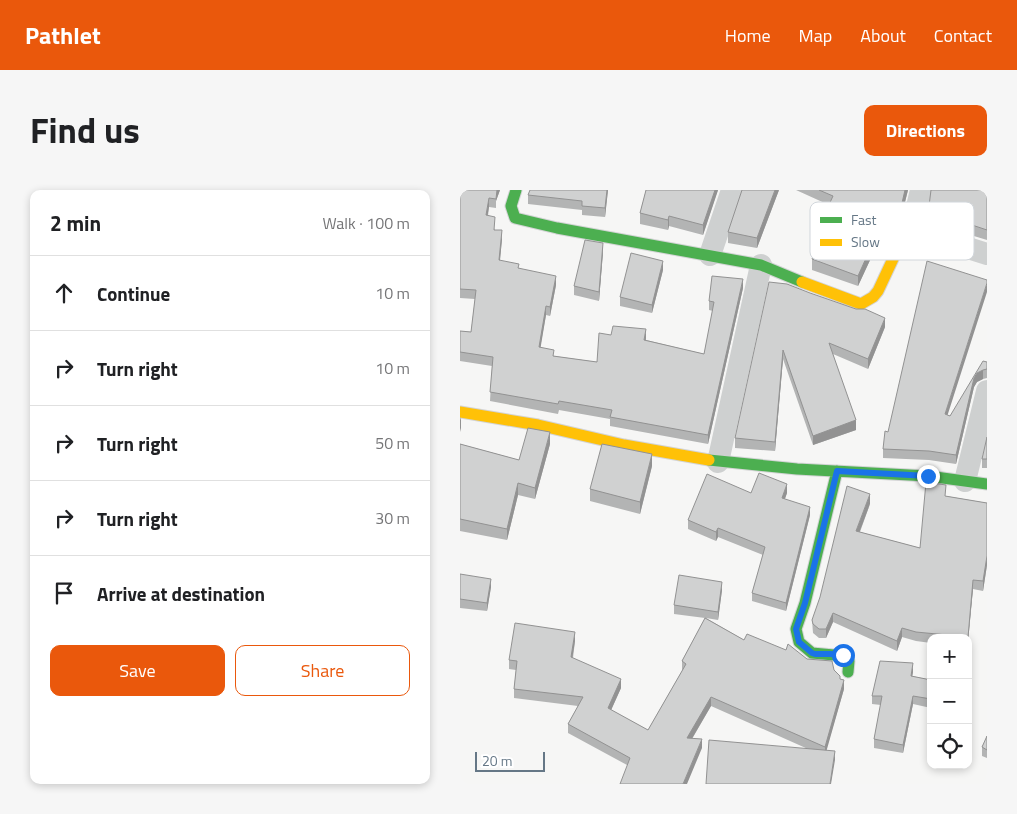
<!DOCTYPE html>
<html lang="en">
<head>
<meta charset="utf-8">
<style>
	body { margin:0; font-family:"Titillium Web",sans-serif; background:#f6f6f6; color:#202124 }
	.controls { position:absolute; right:15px; bottom:15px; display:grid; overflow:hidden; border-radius:10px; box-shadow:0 2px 8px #0003 }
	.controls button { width:45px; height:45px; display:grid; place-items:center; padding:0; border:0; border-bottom:1px solid #e0e0e0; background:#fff; color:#202124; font:25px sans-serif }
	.scale { position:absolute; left:15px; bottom:12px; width:70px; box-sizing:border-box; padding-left:5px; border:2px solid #657786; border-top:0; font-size:14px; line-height:18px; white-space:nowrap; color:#657786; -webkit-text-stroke:4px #fff; paint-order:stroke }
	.stop { position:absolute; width:15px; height:15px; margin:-11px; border:4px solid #1a73e8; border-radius:50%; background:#fff }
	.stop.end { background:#1a73e8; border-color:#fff; box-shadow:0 1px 5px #0008 }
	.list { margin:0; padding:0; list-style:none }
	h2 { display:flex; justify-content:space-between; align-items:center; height:65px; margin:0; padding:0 20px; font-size:21px }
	h2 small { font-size:16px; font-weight:400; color:#757577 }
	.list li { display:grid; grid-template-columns:32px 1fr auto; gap:15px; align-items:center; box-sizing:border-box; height:75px; padding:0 20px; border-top:1px solid #e0e0e0 }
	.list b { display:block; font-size:19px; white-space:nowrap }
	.list em { font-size:16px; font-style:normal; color:#757577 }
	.actions { display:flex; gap:10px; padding:15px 20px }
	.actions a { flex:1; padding:11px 0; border:1px solid #ea580c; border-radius:10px; text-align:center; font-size:18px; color:#ea580c }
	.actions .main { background:#ea580c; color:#fff }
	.icon { flex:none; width:28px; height:28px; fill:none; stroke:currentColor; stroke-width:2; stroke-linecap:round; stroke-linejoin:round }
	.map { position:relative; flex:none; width:527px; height:594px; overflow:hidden; border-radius:10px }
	header { display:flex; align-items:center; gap:30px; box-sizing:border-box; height:70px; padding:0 25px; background:#ea580c; color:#fff }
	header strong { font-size:24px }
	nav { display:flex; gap:28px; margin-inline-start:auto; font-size:18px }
	.intro { display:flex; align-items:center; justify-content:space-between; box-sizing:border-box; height:120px; padding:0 30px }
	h1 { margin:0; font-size:35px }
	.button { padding:12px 22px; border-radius:10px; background:#ea580c; color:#fff; font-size:18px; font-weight:700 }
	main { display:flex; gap:30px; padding:0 30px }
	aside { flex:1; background:#fff; border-radius:10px; box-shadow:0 2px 8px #0003 }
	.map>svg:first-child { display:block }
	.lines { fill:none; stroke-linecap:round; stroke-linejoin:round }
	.fast-casing { stroke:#d3d4d5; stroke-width:13 }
	.slow-casing { stroke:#d3d4d5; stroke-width:13 }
	.street { stroke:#ced0d0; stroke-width:22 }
	.fast { stroke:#4caf50; stroke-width:11 }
	.slow { stroke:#ffc107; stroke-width:11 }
	.wall { fill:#b3b4b4 }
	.shaded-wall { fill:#929292 }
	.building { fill:#d0d1d1; stroke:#929292 }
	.route { stroke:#1a73e8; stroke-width:6 }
	.key { fill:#fff; stroke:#d1d6db; stroke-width:1 }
	.key-label { font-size:14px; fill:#657786 }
</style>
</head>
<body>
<header>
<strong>Pathlet</strong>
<nav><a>Home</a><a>Map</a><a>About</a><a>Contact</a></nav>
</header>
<div class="intro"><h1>Find us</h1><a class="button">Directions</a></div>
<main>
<aside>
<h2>2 min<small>Walk · 100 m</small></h2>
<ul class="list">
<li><svg class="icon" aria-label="ahead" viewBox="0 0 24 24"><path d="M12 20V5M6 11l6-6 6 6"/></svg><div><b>Continue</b></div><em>10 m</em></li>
<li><svg class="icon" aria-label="right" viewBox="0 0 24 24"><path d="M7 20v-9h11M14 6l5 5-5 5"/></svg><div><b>Turn right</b></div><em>10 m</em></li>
<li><svg class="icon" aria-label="right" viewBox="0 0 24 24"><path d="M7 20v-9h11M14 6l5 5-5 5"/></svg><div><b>Turn right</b></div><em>50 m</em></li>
<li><svg class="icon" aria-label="right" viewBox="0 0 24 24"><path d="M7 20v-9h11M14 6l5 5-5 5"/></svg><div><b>Turn right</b></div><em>30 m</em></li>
<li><svg class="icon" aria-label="arrive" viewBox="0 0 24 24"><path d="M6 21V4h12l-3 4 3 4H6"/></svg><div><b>Arrive at destination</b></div></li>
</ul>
<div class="actions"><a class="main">Save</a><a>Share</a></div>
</aside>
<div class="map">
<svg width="527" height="594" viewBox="0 0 527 594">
	<rect width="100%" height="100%" fill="#f6f6f5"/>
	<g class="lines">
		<defs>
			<path id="fast" d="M56,0L51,16L55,28L97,38L301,75L342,92
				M249,270L337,279L468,286L527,294
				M377,281L345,413L336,439L339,452L352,463L385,466L389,471L388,482"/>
			<path id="slow" d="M342,92L401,114L413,107L418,101L447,39L455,34
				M0,222L78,235L164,255L249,270"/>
		</defs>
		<!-- fast casing -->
		<use href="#fast" class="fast-casing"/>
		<!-- slow casing -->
		<use href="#slow" class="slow-casing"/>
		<!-- street -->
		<path class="street" d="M461,0L455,25V34L486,51L527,64
			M250,65L272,0
			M258,272L301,75
			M505,291L527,201"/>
		<!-- fast -->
		<use href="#fast" class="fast"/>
		<!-- slow -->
		<use href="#slow" class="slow"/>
	</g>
	<!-- wall -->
	<path class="wall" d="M0,0H40L36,11V18L29,17L28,26L35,40L42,49L40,71L59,78L96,95L90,126L86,125L80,158L94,166L137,172L151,145L186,148V150L244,164L253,121L249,120V111L283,98L248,254L150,236V229L99,220L98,224L30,211L32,176L0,171V141L11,142L15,109L0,108Z
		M148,0L145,27L122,25V20L68,14V5Z
		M186,0H258L243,45L209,36L208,40L180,34V23Z
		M319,0L297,58L268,53V42Z
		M336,0H448L442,24L432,35L412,25L399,52L411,68L398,96L352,80V69L364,42L362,41V30L369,15Z
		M527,0V50L491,39L469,26V16Z
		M143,62L139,111L114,105V96Z
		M203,80L192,123L160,116V107Z
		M327,94L425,137L408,179L373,164L396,240L353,255L323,169L315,261L275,258V248Z
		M527,172V188L523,189L517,192L514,197L496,274L469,270L423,268V259L428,242L488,225L490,226Z
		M527,247V278H522V269Z
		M0,254L59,270L90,254L75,309L58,305L47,350L0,341Z
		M192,276L180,324L130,311V299Z
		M291,303H327L325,309L350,325L326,421L292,411V403L303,365L258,347L256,351L228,339V330Z
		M486,306L527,313V375L523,401L513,399L508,448H471V453L456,451L442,447L437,461L373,432L366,448H359L353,443L352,430L410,314L400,342L460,358Z
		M0,384L31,397L27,421L0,418Z
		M262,400L258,430L246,428L284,450L347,469L374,480L380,489L384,499L366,560L375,570L348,559L251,516L232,549L242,558L167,575L108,543V534L118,516L54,508V499L56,480L49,479V470L115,451L113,468L161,498L151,520L188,540L222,481V471L245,428L214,424V415Z
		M453,482L452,486L471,490V518L453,514L443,563L414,558V549L421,515L412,514V506Z
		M527,546V568L522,566V557Z"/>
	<!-- shaded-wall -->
	<path class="shaded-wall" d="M37,0H40L36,11V2Z
		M147,0H148L145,27V18Z
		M255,0H258L243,45V35Z
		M315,0H319L297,58V48Z
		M445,0H448L442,24L432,35V24Z
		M29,8V17L26,34V25Z
		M412,15V25L395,60V50Z
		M209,26V36L208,40V30Z
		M42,40V49L39,79V70Z
		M143,53V62L139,111V102Z
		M411,57V68L398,96V86Z
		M203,71V80L192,123V115Z
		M96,86V95L90,126V117Z
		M283,89V98L248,254V245Z
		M527,93V102L485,233V224Z
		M86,116V125L79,167V157Z
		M425,128V137L408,179V169Z
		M186,139V148L184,159V150Z
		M323,160V169L315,261V252Z
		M523,180V189L517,192L514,197L496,274V265L514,188L517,183Z
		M1,227V238L0,242V230Z
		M396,230V240L353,255V246Z
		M90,242V254L75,309V298Z
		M192,264V276L180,324V312Z
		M58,293V305L47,350V339Z
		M327,294V303L322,316V308Z
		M410,304V314L396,351V341Z
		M350,317V325L326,421V413Z
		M258,338V347L256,351V342Z
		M527,366V375L523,401V391Z
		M31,389V397L27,421V413Z
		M513,390V399L508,452V447Z
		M262,392V400L258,430V422Z
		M373,423V432L366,448V439Z
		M442,438V447L437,461V451Z
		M115,442V451L111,476V467Z
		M453,473V482L451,494V486Z
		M161,489V498L148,527V518Z
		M384,490V499L365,566V557Z
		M453,506V514L443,563V555Z
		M251,507V516L227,557V548Z
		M242,549V558L227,594H223Z
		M375,561V570L371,594H370Z"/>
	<!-- building -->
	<path class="building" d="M0,0H37L36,9L29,8L26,25L35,27L34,40H42L39,70L59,74L58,78L96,86L90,117L86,116L79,157L94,160L93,166L137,172L139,143L151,145L153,136L186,139L184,150L244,164L254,112L249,111L252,86L283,89L248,245L150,227L152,220L99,211L98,214L30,202L33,167L0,162V141L11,142L16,100L0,99Z
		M70,0H147L145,18L122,16V11L68,5Z
		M186,0H255L243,35L209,26L208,30L180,23Z
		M282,0H315L297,48L268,42Z
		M359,0H445L442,13L432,24L412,15L395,50L411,57L398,86L352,69L368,33L362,30L373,6Z
		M471,0H527V40L491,28L469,16Z
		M125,50L143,53L139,102L114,96Z
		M171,63L203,71L192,115L160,107Z
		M467,71L527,90V93L485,224L490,226L523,171L527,172V179L523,180L517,183L514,188L496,265L469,261L423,259L425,241L428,242Z
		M309,92L327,94L350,103L396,119H405L425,128L408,169L369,153L396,230L353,246L323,160L315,252L275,248Z
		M68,238L90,242L75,298L58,293L47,339L0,329V254L59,270Z
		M527,247V269H522Z
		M142,254L192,264L180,312L130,299Z
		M299,283L327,294L322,308L350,317L326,413L292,403L305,357L258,338L256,342L228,330L247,284L291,303Z
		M466,292L486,295L485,306L527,313V366L523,391L513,390L508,447L456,442L442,438L437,451L373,423L366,439H359L353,434L352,430L360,407L387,296L410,304L396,341L460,358Z
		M0,384L31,389L27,413L0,409Z
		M219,385L262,392L258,422L214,415Z
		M245,428L284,450L287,444L326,460L328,454L347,469L372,471L374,480L380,486V489L384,490L365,557L251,507L227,548L242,549L223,594H160L170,568L108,534L123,507L54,499L57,471L49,470L55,433L115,442L111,467L161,489L148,518L188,540L226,474L222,471Z
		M420,471L453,473L451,486L471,490V509L453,506L443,555L414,549L422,506H412Z
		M527,546V560L522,557Z
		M249,550L375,561L370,594H246Z"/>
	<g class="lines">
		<!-- route -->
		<path class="route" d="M383,465L370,464H355L352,463L339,452L336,439L345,413L377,281L468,286"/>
	</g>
	<!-- legend -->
	<rect x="350" y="12" width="164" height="58" rx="8" class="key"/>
	<rect x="360" y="27" width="22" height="6" fill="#4caf50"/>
	<rect x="360" y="49" width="22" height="7" fill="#ffc107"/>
	<g class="key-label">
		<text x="391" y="35">Fast</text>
		<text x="391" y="57">Slow</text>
	</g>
</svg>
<div class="controls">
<button>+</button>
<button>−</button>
<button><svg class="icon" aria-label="locate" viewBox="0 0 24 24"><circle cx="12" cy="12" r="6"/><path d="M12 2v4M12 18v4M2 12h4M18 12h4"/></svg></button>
</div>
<div class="scale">20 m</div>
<div class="stop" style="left:383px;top:465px"></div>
<div class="stop end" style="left:468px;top:286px"></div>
</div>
</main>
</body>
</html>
